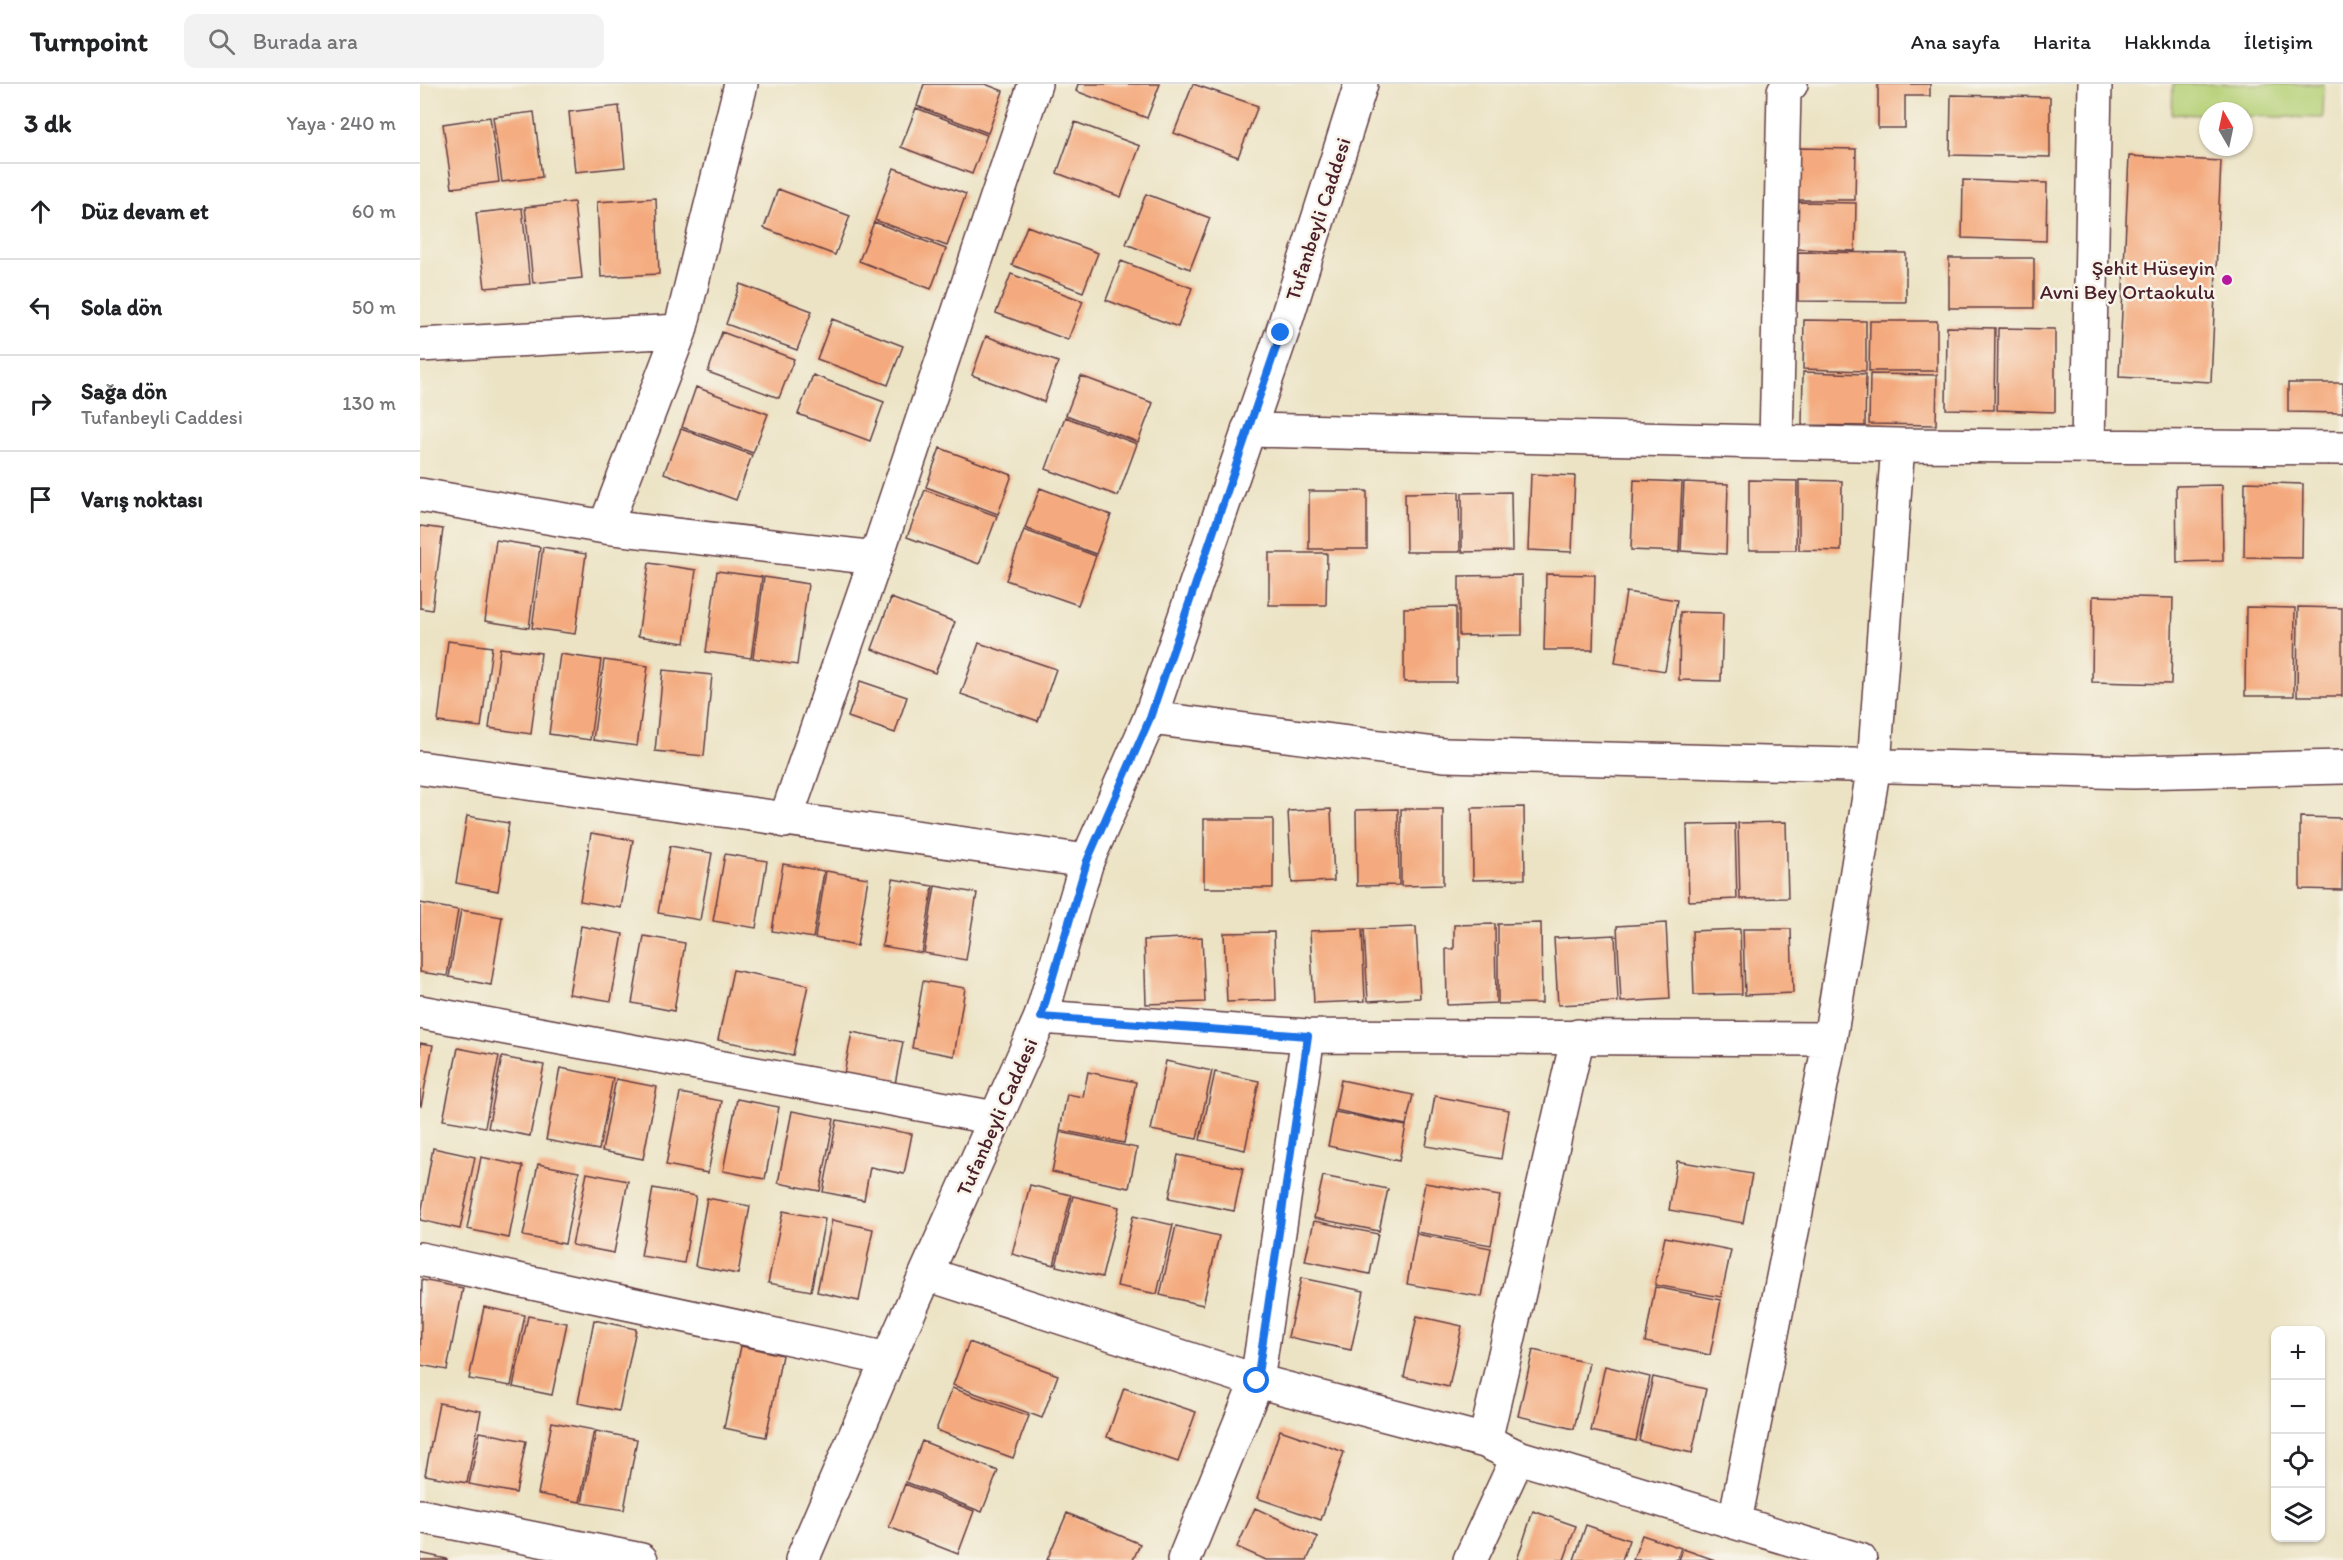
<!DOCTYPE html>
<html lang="tr">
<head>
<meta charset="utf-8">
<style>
	body { margin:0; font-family:Itim,sans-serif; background:#f2f2f2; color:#202124 }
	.controls { position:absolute; right:18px; bottom:18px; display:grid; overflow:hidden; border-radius:12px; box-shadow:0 2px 4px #0004 }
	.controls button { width:54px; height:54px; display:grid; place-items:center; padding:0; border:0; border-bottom:2px solid #e0e0e0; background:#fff; color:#202124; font:30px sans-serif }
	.compass { position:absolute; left:1779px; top:18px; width:54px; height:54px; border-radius:50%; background:#fff; box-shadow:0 2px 4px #0004; rotate:351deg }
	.stop { position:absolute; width:18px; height:18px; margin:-14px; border:4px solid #1a73e8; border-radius:50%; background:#fff }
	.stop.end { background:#1a73e8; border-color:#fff; box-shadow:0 2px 6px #0008 }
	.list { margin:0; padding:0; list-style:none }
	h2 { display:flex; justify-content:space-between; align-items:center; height:78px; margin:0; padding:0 24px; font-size:26px }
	h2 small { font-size:20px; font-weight:400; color:#757577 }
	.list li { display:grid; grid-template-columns:39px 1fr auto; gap:18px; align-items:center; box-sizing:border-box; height:96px; padding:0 24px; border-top:2px solid #e0e0e0 }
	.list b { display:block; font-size:22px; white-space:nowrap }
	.list p { margin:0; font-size:20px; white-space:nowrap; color:#757577 }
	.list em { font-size:20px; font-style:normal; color:#757577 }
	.icon { flex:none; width:33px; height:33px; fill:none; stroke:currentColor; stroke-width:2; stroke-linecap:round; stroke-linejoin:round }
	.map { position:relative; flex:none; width:1923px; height:1476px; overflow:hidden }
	header { display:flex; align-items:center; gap:36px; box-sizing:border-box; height:84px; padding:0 30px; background:#fff; border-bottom:2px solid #e0e0e0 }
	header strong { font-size:28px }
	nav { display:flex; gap:33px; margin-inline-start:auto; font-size:21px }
	.search { width:420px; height:54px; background:#f2f2f2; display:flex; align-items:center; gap:15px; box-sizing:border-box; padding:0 21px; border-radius:12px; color:#757577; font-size:22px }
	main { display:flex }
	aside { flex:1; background:#fff }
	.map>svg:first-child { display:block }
	.green { fill:#b5d076; stroke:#807850; stroke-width:1.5 }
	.building { fill:#f4aa7e }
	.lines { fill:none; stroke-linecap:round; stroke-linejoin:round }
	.minor-casing { stroke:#623c42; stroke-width:36 }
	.tertiary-casing { stroke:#623c42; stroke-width:36 }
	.minor { stroke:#fff; stroke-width:33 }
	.tertiary { stroke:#fff; stroke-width:33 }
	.route { stroke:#1a73e8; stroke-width:8 }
	.poi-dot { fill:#b5179e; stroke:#f7f3e8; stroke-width:2 }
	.labels { text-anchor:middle; stroke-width:5; stroke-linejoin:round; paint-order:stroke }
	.street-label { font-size:21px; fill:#4a1f2b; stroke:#f7f3e8 }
	.poi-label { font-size:21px; fill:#4a1f2b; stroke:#f7f3e8; text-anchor:end }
</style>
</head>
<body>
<header>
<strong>Turnpoint</strong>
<div class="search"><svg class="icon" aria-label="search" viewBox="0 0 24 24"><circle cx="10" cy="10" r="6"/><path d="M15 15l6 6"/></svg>Burada ara</div>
<nav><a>Ana sayfa</a><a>Harita</a><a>Hakkında</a><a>İletişim</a></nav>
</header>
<main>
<aside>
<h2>3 dk<small>Yaya · 240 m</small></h2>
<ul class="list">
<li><svg class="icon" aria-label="ahead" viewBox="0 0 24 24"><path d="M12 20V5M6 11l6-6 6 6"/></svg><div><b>Düz devam et</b></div><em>60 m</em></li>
<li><svg class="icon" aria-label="left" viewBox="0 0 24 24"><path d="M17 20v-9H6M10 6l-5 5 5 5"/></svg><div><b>Sola dön</b></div><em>50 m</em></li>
<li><svg class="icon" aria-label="right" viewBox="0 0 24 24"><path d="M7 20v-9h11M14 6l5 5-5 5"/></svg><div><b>Sağa dön</b><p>Tufanbeyli Caddesi</p></div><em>130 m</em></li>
<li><svg class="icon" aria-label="arrive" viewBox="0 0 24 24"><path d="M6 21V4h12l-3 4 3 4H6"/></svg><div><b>Varış noktası</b></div></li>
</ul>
</aside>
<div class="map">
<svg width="1923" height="1476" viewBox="0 0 1923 1476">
	<rect width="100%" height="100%" fill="#f7f3e8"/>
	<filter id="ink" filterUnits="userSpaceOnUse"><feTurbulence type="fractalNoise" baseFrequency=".0167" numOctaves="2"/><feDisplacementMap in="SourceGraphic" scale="12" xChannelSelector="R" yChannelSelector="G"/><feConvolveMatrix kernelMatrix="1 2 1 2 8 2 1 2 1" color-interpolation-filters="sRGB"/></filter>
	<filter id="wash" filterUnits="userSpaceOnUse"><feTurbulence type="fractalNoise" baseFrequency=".008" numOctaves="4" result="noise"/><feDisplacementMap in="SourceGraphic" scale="24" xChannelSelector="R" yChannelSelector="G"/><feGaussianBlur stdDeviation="1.35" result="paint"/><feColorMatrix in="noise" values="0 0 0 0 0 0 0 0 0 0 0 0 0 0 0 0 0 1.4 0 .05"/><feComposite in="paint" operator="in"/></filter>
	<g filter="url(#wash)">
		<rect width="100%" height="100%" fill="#ece3c4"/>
		<!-- green -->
		<path class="green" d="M1753,0H1904L1903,34L1824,32V27H1788V31L1752,30Z"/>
		<g id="blocks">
			<!-- building -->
			<path class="building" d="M504,0H565L583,7L568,49L497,22Z
				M658,0H740L727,34L656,7Z
				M773,0L838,22L818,73L754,49Z
				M1458,0H1510V12H1485V44H1458Z
				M1531,11L1630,13V73L1530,71Z
				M199,22L205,83L155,88L149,28Z
				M496,24L567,51L552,90L481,63Z
				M114,28L122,93L82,98L73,33Z
				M70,33L79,98L32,104L23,40Z
				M655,38L720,62L701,113L637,89Z
				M1378,64L1436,65L1435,116H1378Z
				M1709,72L1801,77L1791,298L1699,293Z
				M474,84L546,110L527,162L455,136Z
				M1543,96L1627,99L1626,157L1542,154Z
				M358,105L430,132L415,171L344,144Z
				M726,110L790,134L770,185L706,160Z
				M236,114L239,190L181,193L177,118Z
				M154,118L162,194L113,199L105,123Z
				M1378,118L1436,119L1435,167L1377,165Z
				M102,124L110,200L65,204L56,129Z
				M454,138L526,165L511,205L439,177Z
				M607,142L678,169L663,208L592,181Z
				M1378,168L1486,169V218L1378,217Z
				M1529,174H1614V224H1529Z
				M701,177L772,204L758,243L686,216Z
				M591,190L663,217L648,256L576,229Z
				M320,200L392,227L377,266L306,240Z
				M412,235L483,262L468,301L397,275Z
				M1384,236L1446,237V287L1383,285Z
				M1450,237H1517V287H1449Z
				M1527,243L1575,244L1574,326L1526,325Z
				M1578,244L1635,245V328L1577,326Z
				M302,248L374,275L359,314L288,288Z
				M566,252L638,278L624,318L552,291Z
				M1383,288L1446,290L1445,342L1382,341Z
				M1450,290L1517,291L1516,341L1449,340Z
				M393,291L464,318L450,357L378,330Z
				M661,292L733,319L718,358L646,331Z
				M1868,299H1923V329L1868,328Z
				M276,303L348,330L333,369L262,343Z
				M645,333L717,360L698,412L626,385Z
				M261,345L332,371L316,416L244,389Z
				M520,364L592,391L578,430L506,403Z
				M1111,390L1155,392L1152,468L1108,466Z
				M1214,396L1262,398L1259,468L1211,466Z
				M1329,396L1377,397L1376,466H1329Z
				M1379,396L1422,397L1421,467L1379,466Z
				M1264,398L1308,400L1306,470L1261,467Z
				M1825,398L1883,400L1882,474L1824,473Z
				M1802,401L1803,477L1757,478L1756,402Z
				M620,404L691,431L676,470L605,444Z
				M505,406L577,432L559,480L487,453Z
				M889,407H947V465H889Z
				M1039,408L1040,468H986L985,409Z
				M1091,408L1092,467L1042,468V409Z
				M0,442L23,445L12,526L0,524Z
				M604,446L676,472L658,521L586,496Z
				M76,456L120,463L109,544L65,537Z
				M123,463L166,470L155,550L112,544Z
				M849,469H907L906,521H849Z
				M229,479L276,486L265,559L218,552Z
				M297,487L342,493L331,574L286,568Z
				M1126,490L1175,491L1173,566H1124Z
				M1102,491V551L1039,552V492Z
				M344,493L388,500L377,581L333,574Z
				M1206,508L1257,516L1245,587L1195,579Z
				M1673,512L1753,514L1751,600L1672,598Z
				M471,514L535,538L515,589L452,565Z
				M1036,523V598H984V524Z
				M1826,523L1875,524L1874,612H1825Z
				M1878,523L1922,524V612H1877Z
				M1260,528L1303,529L1301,597L1259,596Z
				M28,557L72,563L61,643L18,638Z
				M559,559L636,585L618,637L541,610Z
				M80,564L121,569L111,650L69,644Z
				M140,570L181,576L170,656L129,650Z
				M184,576L228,582L217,662L173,656Z
				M243,586L292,591L284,672L235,667Z
				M440,597L487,613L475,649L428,633Z
				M1104,723L1105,795L1053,796L1052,724Z
				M911,725L914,797L872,799L868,727Z
				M978,725L979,801L937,802L936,726Z
				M981,725H1023V801L981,802Z
				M47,732L89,739L78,807L36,799Z
				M1880,733L1923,734L1922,806L1880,805Z
				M784,735H853V804H784Z
				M1366,738L1368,814L1320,815L1318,739Z
				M1315,740L1317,815L1269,817L1267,741Z
				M171,749L213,756L201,824L160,817Z
				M250,762L292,769L280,836L238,829Z
				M305,770L347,777L336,844L293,837Z
				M363,780L404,787L393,854L352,847Z
				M406,787L448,794L437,862L395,854Z
				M473,795L513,802L502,869L462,862Z
				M515,802L557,809L546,876L504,869Z
				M0,819L38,826L27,892L0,888Z
				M41,826L82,833L71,901L29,893Z
				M1121,839L1122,919L1078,920V840Z
				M1246,839L1250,915L1201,918L1197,842Z
				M1075,840L1076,919L1027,921L1026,865H1034V841Z
				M161,842L203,850L191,917L149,910Z
				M996,843L1000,914L948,917L944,845Z
				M942,845L945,917L894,919L890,847Z
				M1320,845L1322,910L1274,911L1272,847Z
				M1323,845H1371L1373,909L1325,911Z
				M854,848L856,916L807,918L804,849Z
				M1195,851L1198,918L1138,921L1134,854Z
				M224,852L265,859L254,927L212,919Z
				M782,853L785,918L726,920L724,856Z
				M313,886L388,901L373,971L298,956Z
				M503,897L545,904L534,972L492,964Z
				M432,948L483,958L475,1000L424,990Z
				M0,959L13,961L1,1022L0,1021Z
				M38,964L79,972L65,1043L23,1036Z
				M82,973L124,981L110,1052L68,1044Z
				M746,977L792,987L777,1055L731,1046Z
				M140,984L193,994L179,1066L126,1056Z
				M668,988L716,998L704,1059L640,1046L647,1010L663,1013Z
				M795,988L839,997L825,1066L780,1056Z
				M196,995L237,1003L223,1075L182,1067Z
				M921,996L993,1011L986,1041L915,1026Z
				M260,1009L302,1017L288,1089L246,1081Z
				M1015,1012L1089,1026L1081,1075L1006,1062Z
				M317,1015L359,1023L345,1095L303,1087Z
				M372,1027L414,1035L400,1107L358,1099Z
				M915,1028L986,1042L979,1077L908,1062Z
				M417,1036L492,1050L484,1090L450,1083L444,1116L403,1108Z
				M640,1048L717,1064L709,1104L632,1088Z
				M13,1064L55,1073L40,1145L0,1136Z
				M758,1071L823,1084L814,1127L749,1114Z
				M61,1073L103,1082L89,1154L47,1145Z
				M1257,1077L1332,1090L1323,1139L1249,1126Z
				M118,1080L159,1088L145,1160L103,1152Z
				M167,1089L208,1097L194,1169L152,1161Z
				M903,1092L968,1105L959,1147L894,1134Z
				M1005,1099L1080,1112L1071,1161L996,1148Z
				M610,1101L651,1111L634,1181L592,1170Z
				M233,1104L276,1112L264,1179L221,1172Z
				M653,1112L699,1123L682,1193L636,1182Z
				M287,1114L330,1122L318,1190L275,1182Z
				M363,1127L405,1135L391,1207L348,1199Z
				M713,1132L753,1141L737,1210L697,1202Z
				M412,1136L453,1145L439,1217L397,1208Z
				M894,1137L958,1150L950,1190L885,1177Z
				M756,1142L799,1152L783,1221L740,1211Z
				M996,1150L1071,1164L1062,1213L987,1200Z
				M1245,1153L1311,1166L1301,1213L1235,1201Z
				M881,1194L944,1207L931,1266L868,1253Z
				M2,1196L43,1204L27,1286L0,1281Z
				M1235,1203L1301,1216L1290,1271L1225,1258Z
				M64,1223L105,1231L91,1302L49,1295Z
				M108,1232L147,1239L132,1311L93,1303Z
				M997,1232L1042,1242L1029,1303L984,1293Z
				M174,1236L216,1245L199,1327L158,1319Z
				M549,1258L638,1291L622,1334L533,1301Z
				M321,1262L362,1271L346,1353L304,1344Z
				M1113,1266L1169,1279L1154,1345L1098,1332Z
				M1185,1282L1230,1293L1216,1357L1171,1347Z
				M1233,1293L1286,1305L1272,1369L1219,1357Z
				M532,1304L609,1332L593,1374L516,1346Z
				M704,1304L776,1328L758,1378L687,1353Z
				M19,1319L61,1327L47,1399L5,1391Z
				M132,1338L174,1346L160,1418L118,1410Z
				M860,1346L924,1368L901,1436L837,1414Z
				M176,1347L217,1355L204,1426L162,1419Z
				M60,1348L106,1357L96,1409L49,1400Z
				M502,1357L578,1387L562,1428L486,1398Z
				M485,1400L554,1427L538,1470L469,1443Z
				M835,1424L898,1453L887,1476H846L817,1463Z
				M1113,1427L1156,1442L1144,1476H1097Z
				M647,1429L720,1460L713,1476H627Z
				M1166,1441L1209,1456L1202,1476H1154Z
				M1222,1451L1261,1464L1257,1476H1213Z
				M1263,1465L1295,1476H1259Z
				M0,1469L27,1475V1476H0Z"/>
		</g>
	</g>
	<g filter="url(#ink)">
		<use href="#blocks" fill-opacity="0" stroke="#623c42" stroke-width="1.5"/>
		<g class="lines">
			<defs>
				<path id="minor" d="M0,261L260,247
					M828,346L1478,361L1923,364
					M1356,357L1364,7L1371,0
					M1668,361L1675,0
					M0,411L185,443L456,474
					M185,443L260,247L321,0
					M730,634L1024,671L1713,688L1923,683
					M0,684L667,777
					M365,737L456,474L615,0
					M0,928L575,1034
					M621,933L888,952L1410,955
					M0,1175L468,1275
					M507,1190L837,1297L1065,1357L1098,1373L1440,1476
					M1065,1357L1158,952
					M0,1432L221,1476
					M1315,1437L1410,955L1454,681L1478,361
					M764,1476L837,1297L888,952
					M1050,1476L1098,1373"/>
				<path id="tertiary" d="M382,1476L468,1275L621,933L667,777L730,634L862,249L941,0"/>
			</defs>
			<!-- minor casing -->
			<use href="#minor" class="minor-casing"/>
			<!-- tertiary casing -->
			<use href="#tertiary" class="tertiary-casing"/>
			<!-- minor -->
			<use href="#minor" class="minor"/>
			<!-- tertiary -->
			<use href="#tertiary" class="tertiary"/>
		</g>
	</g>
	<g class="lines" filter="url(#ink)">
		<!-- route -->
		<path class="route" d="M837,1297L888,952L621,933L667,777L730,634L861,249"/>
	</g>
	<!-- markers -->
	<circle class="poi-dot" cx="1807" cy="196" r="6"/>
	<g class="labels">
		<!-- street labels -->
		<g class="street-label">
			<text transform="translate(898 135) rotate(-72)" y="7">Tufanbeyli Caddesi</text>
			<text transform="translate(577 1033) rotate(-66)" y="7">Tufanbeyli Caddesi</text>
		</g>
		<!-- poi labels -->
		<g class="poi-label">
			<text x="1795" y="191">Şehit Hüseyin<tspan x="1795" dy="24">Avni Bey Ortaokulu</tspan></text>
		</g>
	</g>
</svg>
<div class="controls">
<button>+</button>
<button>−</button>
<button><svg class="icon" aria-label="locate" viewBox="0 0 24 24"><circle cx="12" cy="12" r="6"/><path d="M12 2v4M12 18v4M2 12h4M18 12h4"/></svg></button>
<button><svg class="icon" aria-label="layers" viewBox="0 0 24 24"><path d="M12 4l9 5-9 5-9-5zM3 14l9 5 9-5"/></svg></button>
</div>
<svg class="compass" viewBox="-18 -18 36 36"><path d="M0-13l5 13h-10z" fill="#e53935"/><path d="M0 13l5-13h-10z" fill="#757577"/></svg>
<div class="stop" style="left:837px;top:1297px"></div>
<div class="stop end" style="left:861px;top:249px"></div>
</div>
</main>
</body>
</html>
